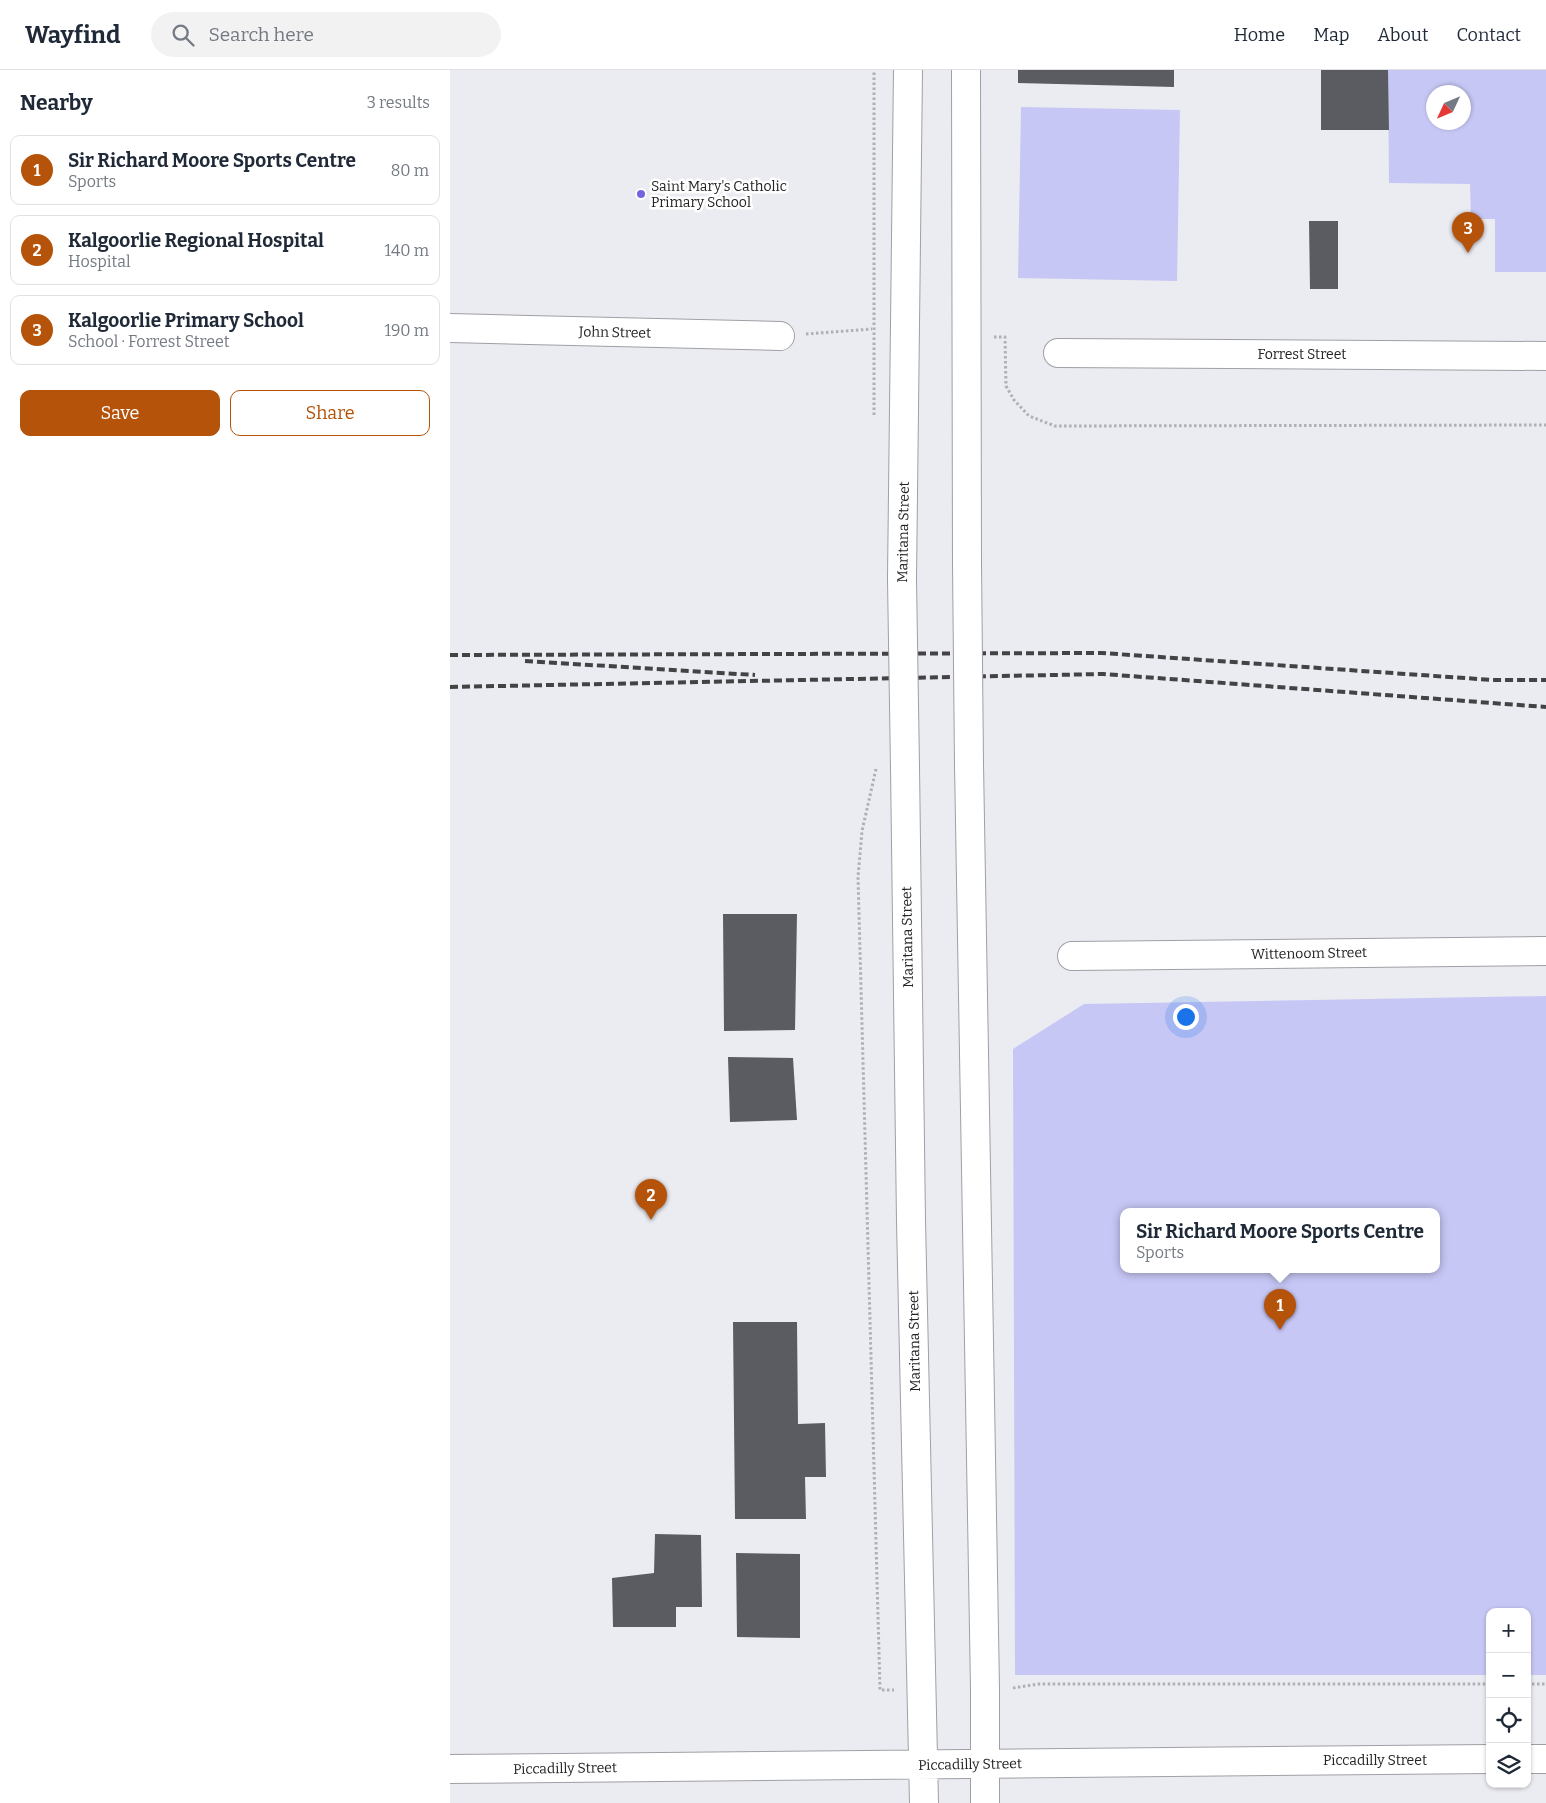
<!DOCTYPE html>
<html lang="en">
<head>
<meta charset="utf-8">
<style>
	body { margin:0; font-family:Bitter,serif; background:#f2f2f3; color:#1f2937 }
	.controls { position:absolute; right:15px; bottom:15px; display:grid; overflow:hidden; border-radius:10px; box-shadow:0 1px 4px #0004 }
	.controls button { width:45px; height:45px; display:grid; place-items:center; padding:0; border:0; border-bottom:1px solid #e0e1e3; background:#fff; color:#1f2937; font:25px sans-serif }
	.compass { position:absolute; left:976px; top:15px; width:45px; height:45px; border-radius:50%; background:#fff; box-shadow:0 1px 4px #0004; rotate:226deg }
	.you { position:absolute; left:735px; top:946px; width:18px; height:18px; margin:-12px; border:4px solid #fff; border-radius:50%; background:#1a73e8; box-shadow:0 0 0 8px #1a73e833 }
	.badge { display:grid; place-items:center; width:32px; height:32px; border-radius:50%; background:#b45309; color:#fff; font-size:16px; font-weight:700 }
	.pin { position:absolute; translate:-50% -41px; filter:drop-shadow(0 1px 2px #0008) }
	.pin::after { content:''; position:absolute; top:26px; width:18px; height:15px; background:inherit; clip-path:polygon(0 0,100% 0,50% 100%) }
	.popup { position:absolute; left:670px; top:1138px; width:320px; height:65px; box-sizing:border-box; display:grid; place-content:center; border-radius:10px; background:#fff; filter:drop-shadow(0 1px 4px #0005); font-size:16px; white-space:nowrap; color:#747a83 }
	.popup b { font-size:19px; color:#1f2937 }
	.popup::after { content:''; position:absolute; left:50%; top:100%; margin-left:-10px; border:10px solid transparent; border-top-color:#fff }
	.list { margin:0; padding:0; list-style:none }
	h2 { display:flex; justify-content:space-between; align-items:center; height:65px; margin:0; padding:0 20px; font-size:21px }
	h2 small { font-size:16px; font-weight:400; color:#747a83 }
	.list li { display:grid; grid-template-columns:32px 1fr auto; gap:15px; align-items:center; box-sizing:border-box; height:70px; margin:0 10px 10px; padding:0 10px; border:1px solid #e0e1e3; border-radius:10px }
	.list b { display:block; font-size:19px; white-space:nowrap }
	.list p { margin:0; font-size:16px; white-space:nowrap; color:#747a83 }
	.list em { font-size:16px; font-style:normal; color:#747a83 }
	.actions { display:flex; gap:10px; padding:15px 20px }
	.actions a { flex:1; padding:11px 0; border:1px solid #b45309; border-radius:10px; text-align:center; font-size:18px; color:#b45309 }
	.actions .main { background:#b45309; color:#fff }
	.icon { flex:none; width:28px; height:28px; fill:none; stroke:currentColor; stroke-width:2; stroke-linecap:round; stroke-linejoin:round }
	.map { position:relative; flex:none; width:1096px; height:1733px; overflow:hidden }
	header { display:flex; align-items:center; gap:30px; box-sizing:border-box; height:70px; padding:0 25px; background:#fff; border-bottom:1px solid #e0e1e3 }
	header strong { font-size:24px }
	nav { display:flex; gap:28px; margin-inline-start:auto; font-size:18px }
	.search { width:350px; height:45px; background:#f2f2f3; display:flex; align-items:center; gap:12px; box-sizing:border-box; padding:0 18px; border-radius:28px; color:#747a83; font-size:19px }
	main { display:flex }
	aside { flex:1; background:#fff }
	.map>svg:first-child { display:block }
	.green { fill:#c7c7f6; fill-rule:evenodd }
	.building { fill:#5b5b62 }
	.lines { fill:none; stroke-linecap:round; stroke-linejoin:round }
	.minor-casing { stroke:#9fa0a6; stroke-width:30 }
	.secondary-casing { stroke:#9fa0a6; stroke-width:30 }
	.path { stroke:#afafb5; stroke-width:3; stroke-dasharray:2.5 2.5; stroke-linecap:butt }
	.minor { stroke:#fff; stroke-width:28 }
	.secondary { stroke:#fff; stroke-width:28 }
	.rail { stroke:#434346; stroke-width:4; stroke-dasharray:8 4; stroke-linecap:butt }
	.secondary-bridge-casing { stroke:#9fa0a6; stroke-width:30; stroke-linecap:butt }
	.secondary-bridge { stroke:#fff; stroke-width:28 }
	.poi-dot { fill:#7464de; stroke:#fff; stroke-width:2 }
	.labels { text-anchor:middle; stroke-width:5; stroke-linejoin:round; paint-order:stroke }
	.poi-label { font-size:14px; fill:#232326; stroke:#fff; text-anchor:start }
	.street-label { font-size:14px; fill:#232326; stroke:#fff }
</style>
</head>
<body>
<header>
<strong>Wayfind</strong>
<div class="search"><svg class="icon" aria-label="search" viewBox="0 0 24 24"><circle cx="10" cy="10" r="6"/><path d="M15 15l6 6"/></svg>Search here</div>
<nav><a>Home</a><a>Map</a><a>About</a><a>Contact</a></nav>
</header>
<main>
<aside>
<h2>Nearby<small>3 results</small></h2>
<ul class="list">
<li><span class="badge">1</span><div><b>Sir Richard Moore Sports Centre</b><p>Sports</p></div><em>80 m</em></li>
<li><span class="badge">2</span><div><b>Kalgoorlie Regional Hospital</b><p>Hospital</p></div><em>140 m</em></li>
<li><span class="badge">3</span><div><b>Kalgoorlie Primary School</b><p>School · Forrest Street</p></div><em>190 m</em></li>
</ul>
<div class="actions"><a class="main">Save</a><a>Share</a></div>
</aside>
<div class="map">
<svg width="1096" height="1733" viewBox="0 0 1096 1733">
	<rect width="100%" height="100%" fill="#ebebf2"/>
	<!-- green -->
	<path class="green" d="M938,0H1096V202H1045V149H1021L1020,114L939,113ZM984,22H1014V52H984Z
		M571,37L730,40L727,211L568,208Z
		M1096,926V1605H1077V1542H1040V1605H565L563,979L634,934ZM986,1141V1199H674V1141Z"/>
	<!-- building -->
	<path class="building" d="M568,0H724V17L568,13Z
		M871,0H938L939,60H871Z
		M859,151H888V219H860Z
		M273,844H347L345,960L274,961Z
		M278,987L343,988L347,1050L280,1052Z
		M283,1252H347L348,1354L375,1353L376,1407H355L356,1449H285Z
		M205,1464L251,1465L252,1537H226V1557H163L162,1508L204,1503Z
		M286,1483L350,1484V1568L287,1567Z"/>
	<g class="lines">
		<defs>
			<path id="minor" d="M0,258L330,266
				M608,283L1096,286
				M622,886L1096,881"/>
			<path id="secondary" d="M516,0L517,493
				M452,509L458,0
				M519,694L535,1619V1733
				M455,697L461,1151L474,1733
				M1077,1689H1096
				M0,1699L1040,1689"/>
		</defs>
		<!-- minor casing -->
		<use href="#minor" class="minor-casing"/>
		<!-- secondary casing -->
		<use href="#secondary" class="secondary-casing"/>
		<!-- path -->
		<path class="path" d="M356,264L422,259
			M544,267H555L556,316L564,330L579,346L605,356L1096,355
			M424,345V0
			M426,699L412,761L408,807L430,1620H444
			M1077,1614H1096
			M563,1618L589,1614H1040"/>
		<!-- minor -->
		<use href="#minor" class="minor"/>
		<!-- secondary -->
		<use href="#secondary" class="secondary"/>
		<!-- rail -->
		<path class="rail" d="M0,585L652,583L1043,610H1096
			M75,591L305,605
			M0,617L653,604L1096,637"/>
		<defs>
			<path id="secondary-bridge" d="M517,493L519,694
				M452,509L455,697"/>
		</defs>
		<!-- secondary-bridge casing -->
		<use href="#secondary-bridge" class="secondary-bridge-casing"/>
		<!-- secondary-bridge -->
		<use href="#secondary-bridge" class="secondary-bridge"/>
	</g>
	<!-- markers -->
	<circle class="poi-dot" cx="191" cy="124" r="5"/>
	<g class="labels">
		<!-- poi labels -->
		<g class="poi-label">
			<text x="201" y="121">Saint Mary's Catholic<tspan x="201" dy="16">Primary School</tspan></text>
		</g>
		<!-- street labels -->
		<g class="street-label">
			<text transform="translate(165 262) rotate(1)" y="5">John Street</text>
			<text x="852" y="289">Forrest Street</text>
			<text transform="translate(453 462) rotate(-89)" y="5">Maritana Street</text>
			<text transform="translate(457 867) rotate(-91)" y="5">Maritana Street</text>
			<text transform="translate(859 883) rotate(-1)" y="5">Wittenoom Street</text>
			<text transform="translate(464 1271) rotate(-91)" y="5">Maritana Street</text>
			<text x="925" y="1695">Piccadilly Street</text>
			<text transform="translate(520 1694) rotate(-1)" y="5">Piccadilly Street</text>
			<text transform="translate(115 1698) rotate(-1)" y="5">Piccadilly Street</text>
		</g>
	</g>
</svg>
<div class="controls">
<button>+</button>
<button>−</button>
<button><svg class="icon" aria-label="locate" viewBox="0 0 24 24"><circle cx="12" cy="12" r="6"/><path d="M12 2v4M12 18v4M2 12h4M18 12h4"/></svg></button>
<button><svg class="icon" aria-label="layers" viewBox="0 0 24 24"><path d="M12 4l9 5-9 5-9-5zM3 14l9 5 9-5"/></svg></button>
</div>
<svg class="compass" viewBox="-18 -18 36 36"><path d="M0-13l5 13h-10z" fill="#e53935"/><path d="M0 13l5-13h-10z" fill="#747a83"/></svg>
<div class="you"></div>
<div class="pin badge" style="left:830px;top:1260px">1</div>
<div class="popup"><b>Sir Richard Moore Sports Centre</b>Sports</div>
<div class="pin badge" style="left:201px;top:1150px">2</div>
<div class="pin badge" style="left:1018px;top:183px">3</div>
</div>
</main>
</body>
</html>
